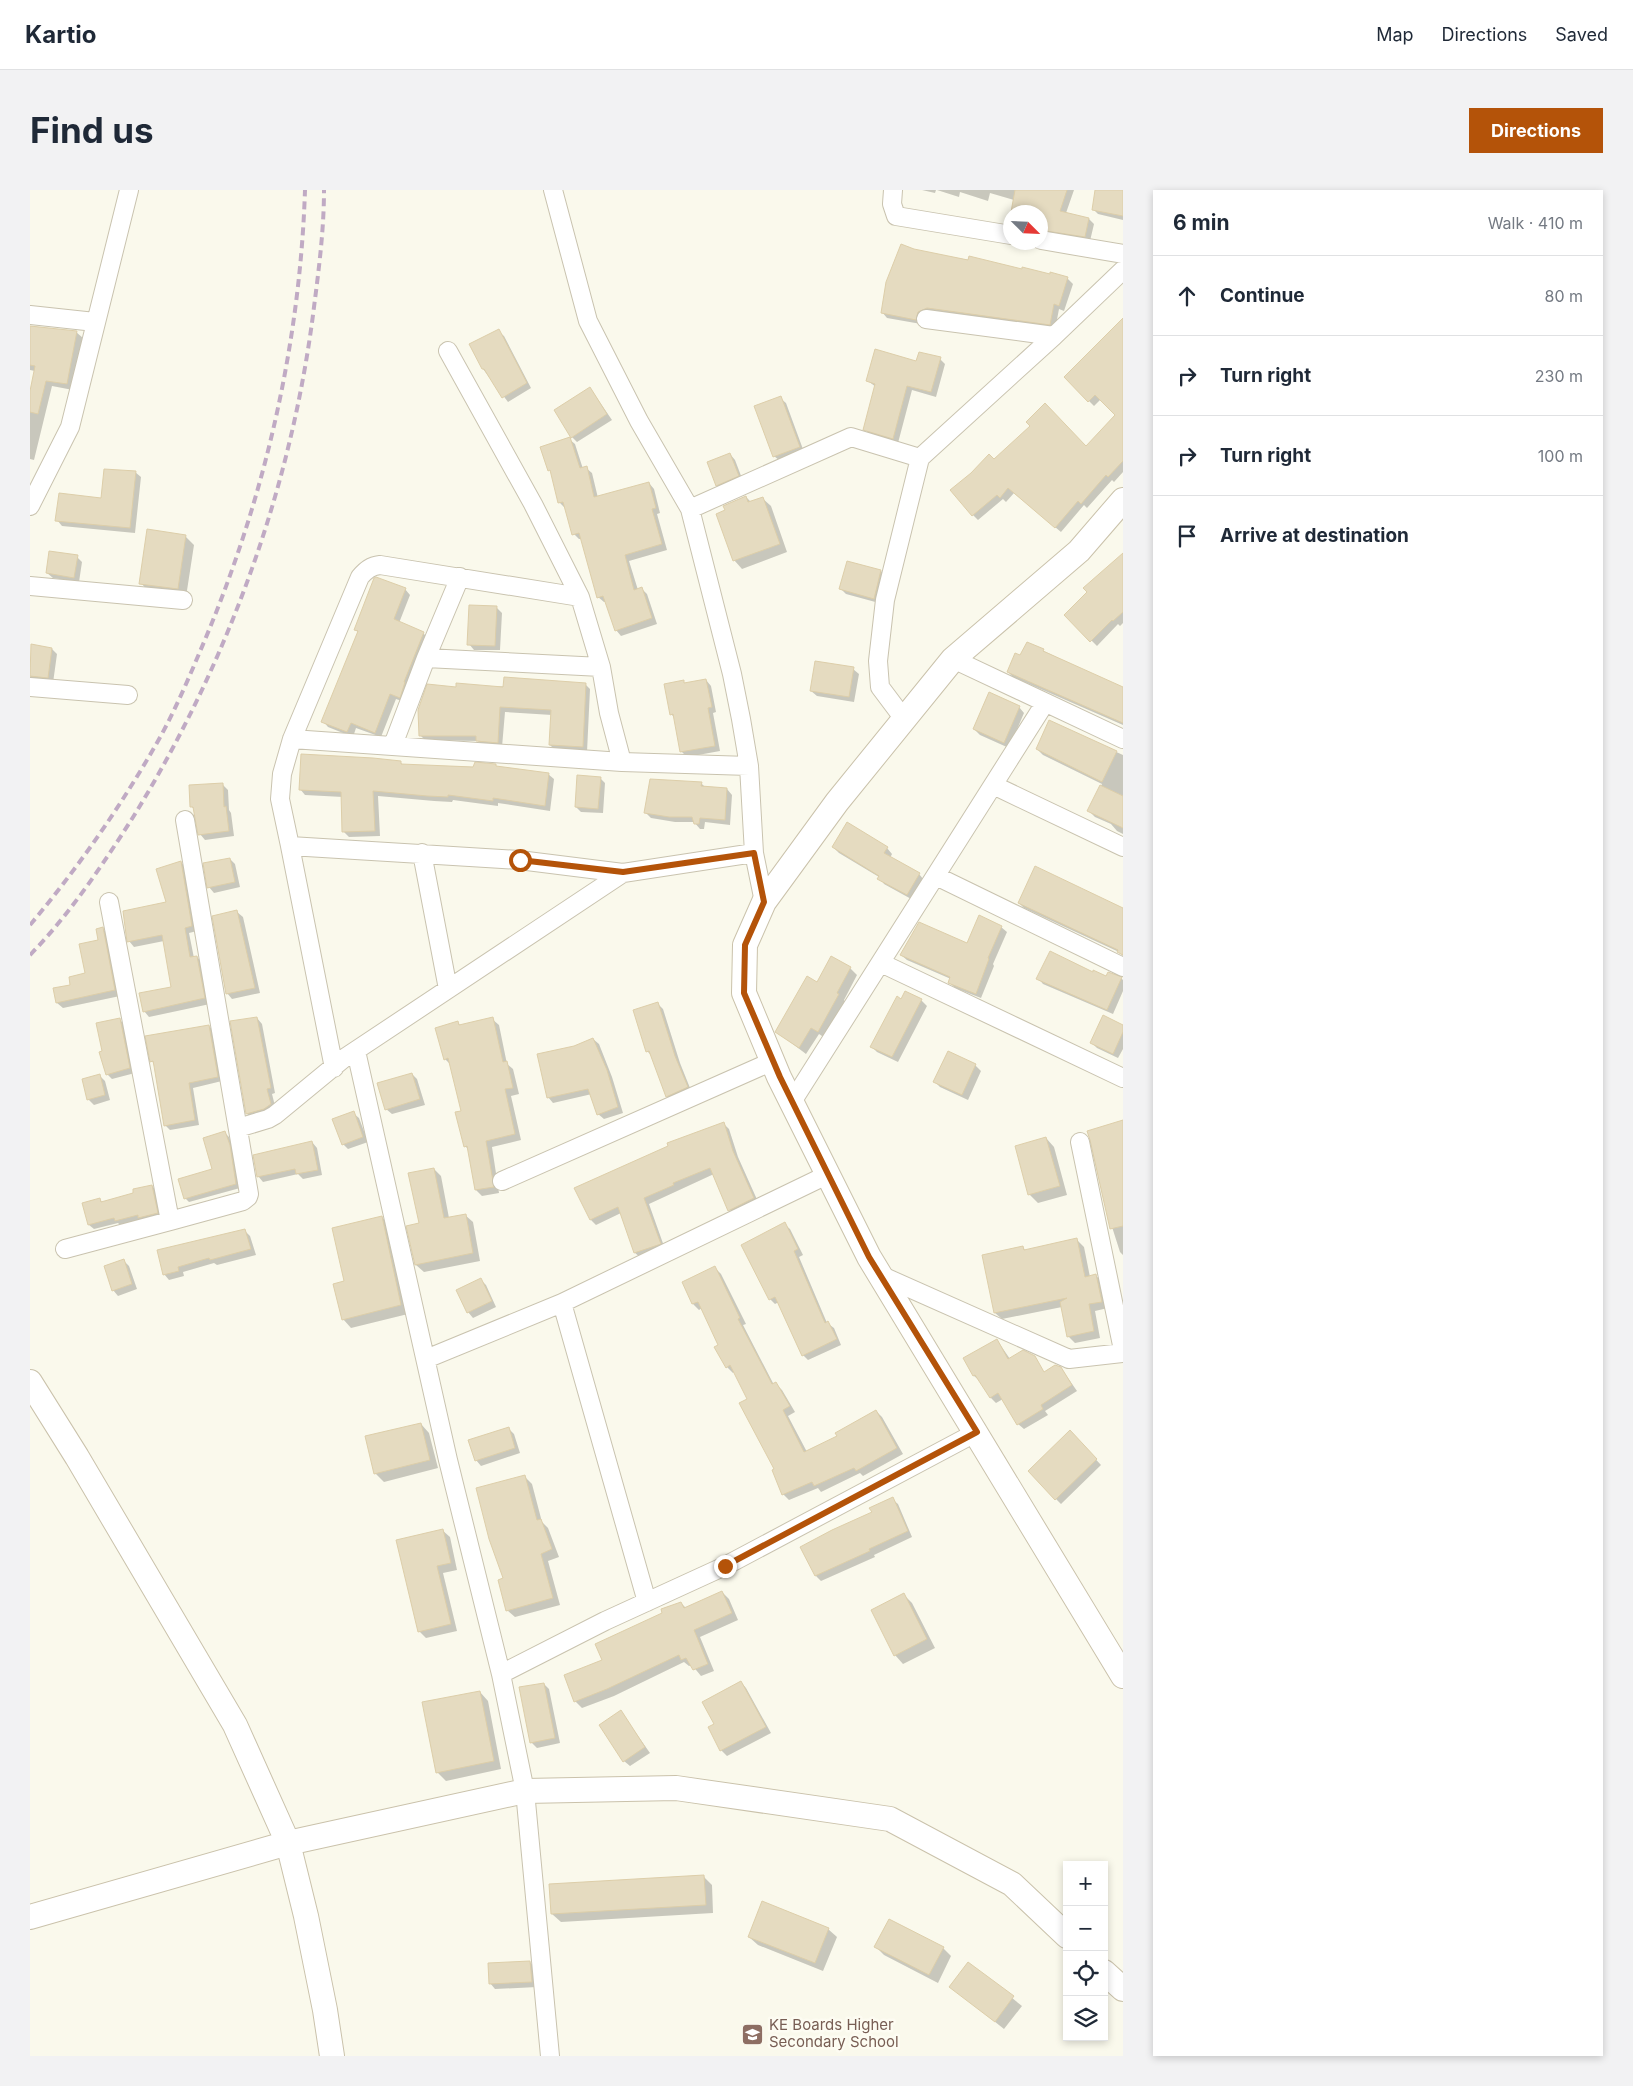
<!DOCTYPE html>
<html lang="en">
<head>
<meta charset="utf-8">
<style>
	body { margin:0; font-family:Inter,sans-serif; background:#f2f2f3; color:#1f2937 }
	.controls { position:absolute; right:15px; bottom:15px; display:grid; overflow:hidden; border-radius:0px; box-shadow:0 2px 8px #0003 }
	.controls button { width:45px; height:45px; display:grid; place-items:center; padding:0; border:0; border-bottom:1px solid #e0e1e3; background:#fff; color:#1f2937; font:25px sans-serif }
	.compass { position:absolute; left:973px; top:15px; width:45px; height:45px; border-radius:50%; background:#fff; box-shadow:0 2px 8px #0003; rotate:114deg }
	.stop { position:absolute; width:15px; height:15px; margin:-11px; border:4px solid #b45309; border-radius:50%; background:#fff }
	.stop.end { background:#b45309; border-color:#fff; box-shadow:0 1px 5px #0008 }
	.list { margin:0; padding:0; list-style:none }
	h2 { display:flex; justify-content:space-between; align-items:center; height:65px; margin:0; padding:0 20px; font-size:21px }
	h2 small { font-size:16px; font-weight:400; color:#747a83 }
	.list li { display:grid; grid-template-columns:32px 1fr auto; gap:15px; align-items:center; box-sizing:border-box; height:80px; padding:0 20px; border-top:1px solid #e0e1e3 }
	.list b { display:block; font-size:19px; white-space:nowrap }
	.list em { font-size:16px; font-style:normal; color:#747a83 }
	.icon { flex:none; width:28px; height:28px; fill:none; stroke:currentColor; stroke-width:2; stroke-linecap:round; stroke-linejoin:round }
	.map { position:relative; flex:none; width:1093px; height:1866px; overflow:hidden; border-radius:0px }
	header { display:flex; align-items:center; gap:30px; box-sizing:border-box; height:70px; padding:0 25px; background:#fff; border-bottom:1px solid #e0e1e3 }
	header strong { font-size:24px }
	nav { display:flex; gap:28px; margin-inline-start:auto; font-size:18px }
	.intro { display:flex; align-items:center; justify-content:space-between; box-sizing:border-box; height:120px; padding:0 30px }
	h1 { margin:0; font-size:35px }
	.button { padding:12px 22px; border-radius:0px; background:#b45309; color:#fff; font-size:18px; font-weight:700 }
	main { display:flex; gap:30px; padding:0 30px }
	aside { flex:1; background:#fff; border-radius:0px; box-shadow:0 2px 8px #0003 }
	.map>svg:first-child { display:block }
	.shadow { fill:#0003 }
	.building { fill:#e5dbc0; stroke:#ddcea9 }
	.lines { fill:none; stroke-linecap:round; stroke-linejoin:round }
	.street-casing { stroke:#c9c3af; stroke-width:20 }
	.secondary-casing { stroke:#cac2ab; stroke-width:26 }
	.street { stroke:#fff; stroke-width:18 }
	.secondary { stroke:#fff; stroke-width:24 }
	.rail { stroke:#c0aac4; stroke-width:4; stroke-dasharray:8 5; stroke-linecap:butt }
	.route { stroke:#b45309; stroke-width:6 }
	.labels { text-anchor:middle; stroke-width:5; stroke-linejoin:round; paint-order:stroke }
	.education-label { font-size:15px; fill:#785e54; stroke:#fdfcf2; text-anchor:start }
</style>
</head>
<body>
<header>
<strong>Kartio</strong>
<nav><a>Map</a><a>Directions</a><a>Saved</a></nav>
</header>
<div class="intro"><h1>Find us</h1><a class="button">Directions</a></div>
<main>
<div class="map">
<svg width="1093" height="1866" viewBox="0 0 1093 1866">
	<rect width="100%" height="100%" fill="#faf9ec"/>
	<!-- shadow -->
	<path class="shadow" d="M892,0H906L905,3Z
		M907,0H1044L1036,23L1059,29L1064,34L1060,51L1011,47V22H982L984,10L960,3L958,11L930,2L929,7Z
		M1066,0H1093V30L1068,24L1064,20Z
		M884,60L1037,88L1043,94L1034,121L1029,119L1025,140L891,134L857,128L852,122Z
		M1093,130V282L1084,292L1082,290L1057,318L1054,315L1031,342L984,303L976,312L973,309L948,330L943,325L964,271L1056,257L1087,225L1071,209L1064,216L1035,187Z
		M0,136L46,142L53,148L43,200L22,196L4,270L0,269V209L5,181L0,180Z
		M468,141L474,146L501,198L478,212L453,179Z
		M910,169L915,174L906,207L882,200L868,253L840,245L835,239L846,197L838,191L887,172Z
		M560,198L582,230L547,252L542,247Z
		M750,208L756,213L774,262L750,271L744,266Z
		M539,249L545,254L553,279L556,278L562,283L568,308L619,293L624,299L630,323L627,324L637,360L599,371L608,400L612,399L617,404L627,434L591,446L586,440L577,412H574L568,407L552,349H549L544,344L535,318L530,313L522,283L520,280Z
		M700,264L705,270L713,291L692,301L687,295Z
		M105,282L111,287L105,343L32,336L27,330L72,309Z
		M716,307L721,312L732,308L741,316L757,362L712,379L704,370L697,321Z
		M155,346L164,355L156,407L119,402L111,393Z
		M1093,365V433L1090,436L1088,434L1067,456L1036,425L1059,402L1055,398Z
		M47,367L52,372L49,392L23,388L17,383Z
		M818,372L851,381L856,387L849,413L816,404L811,399Z
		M375,399L380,405L369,433L393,443L398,448L375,512L366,509L351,547L326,538L323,547L298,537L293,531L328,442L326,440Z
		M466,417L472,423L470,460H444L439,454Z
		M997,453L1093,499V535L983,487L978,482L991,467Z
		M2,456L22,459L27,464L23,493L0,489Z
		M823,479L829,484L824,512L787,506L781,501Z
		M676,490L681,496L686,522L683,523L690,561L657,567L651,561L646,529L641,524L653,492L656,494Z
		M555,494L560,499L557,562L525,560L520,555L522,525L475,522L472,557L453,556L448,551L395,550L390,545L427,498Z
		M989,517L994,523L979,558L950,545L944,539Z
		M1020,532L1093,565V644L1087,641L1081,634L1065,627L1059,621L1072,594L1013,565L1007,559Z
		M371,573L373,575L445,577L465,575L468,578L518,584L524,589L520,621L468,613V616L423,610L422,612L404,611L348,606L350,646L319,647L314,642L313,607L275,605L270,599Z
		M570,588L575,593L573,623L551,622L546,617Z
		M671,593L676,598L697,599L702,605L700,635L675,632L674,639H670L664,632H645L621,628L616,623Z
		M192,594L198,600L199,620L201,623L204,646L175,650L170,644L164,619L161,616Z
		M803,657L857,658L862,664L860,668L889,684L894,690L883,710L854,694L849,687L809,663Z
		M200,669L205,674L210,697L184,703L179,697Z
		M151,672L156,678L167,741L159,743L164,768L167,767L172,772L180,814L119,827L114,821L143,798L134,751L104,757L99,751L137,713Z
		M989,713L1093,723V766L1089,762L994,718Z
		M207,722L213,727L230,803L202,809L197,803Z
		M971,737L977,742L963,774L964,776L951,808L925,798L919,792L921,789L877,770L871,765L937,755Z
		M73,739L78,744L90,806L33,818L27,813L25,799L42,796L57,784Z
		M820,778L827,785L814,810L815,812L795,848L789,844L776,864L747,842L788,793Z
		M1063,784L1077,788H1091L1093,790V801L1083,824L1013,794L1008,788Z
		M872,810H891L897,816L868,872L847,862L842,857Z
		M628,814L633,819L650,873L662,903L642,912L637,906L622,866L617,861Z
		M1073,827L1093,837V859L1088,868L1067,858L1062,853Z
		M227,828L232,834L245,903L242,904L246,920L223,929L217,924L202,832Z
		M462,829L469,835L477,874L483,879L489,904L481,906L491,950L462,957L469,1003L452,1006L446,1000L439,960L435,956L432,922L421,875L415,869L428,833L431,836Z
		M90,830L95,835L105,883L82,889L77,884L73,862Z
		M179,836L184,841L192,891L163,898L169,935L140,940L135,935L125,875L122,871Z
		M563,849L569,854L582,887L593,923L574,929L568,924L562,904L523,913L518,907L544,857Z
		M918,863L945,875L951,881L938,910L910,897L905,892Z
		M382,884L387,889L395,915L362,924L356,919Z
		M69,885L75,891L80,910L64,915L58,909Z
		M323,923L329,928L338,952L318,959L313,954Z
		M1093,932V1065L1090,1062L1076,1018L1058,942Z
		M693,933L699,939L708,967L729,1014L705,1025L700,1020L684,984L619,1014L635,1059L611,1068L605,1063L591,1023L566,1035L561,1030L546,998Z
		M194,942L199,947L204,961L210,998L159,1012L155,1008L184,979Z
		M1016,948L1024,957L1037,1005L1008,1013L999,1004Z
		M282,952L287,958L292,985L273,989L268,984L233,992L228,986Z
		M404,979L411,986L419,1028L435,1025L443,1032L450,1071L394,1082L386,1075L390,1034Z
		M122,996L127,1001L132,1028L114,1033L111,1030L91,1036L88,1033L64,1039L59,1035L70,1010L73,1013L105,1004Z
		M352,1027L360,1036L378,1124L321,1138L313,1129L315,1092Z
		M754,1034L760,1039L773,1065L769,1067L797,1133L804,1138L811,1155L778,1170L773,1165L749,1112L745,1114L740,1109Z
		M214,1040L220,1046L226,1065L187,1075L184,1073L153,1082L154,1086L139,1090L134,1084Z
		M1047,1050L1054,1057L1060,1087L1066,1086L1073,1092L1078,1118L1065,1121L1070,1148L1045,1153L1038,1146L1032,1117L972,1129L965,1123L993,1058L996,1061Z
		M94,1071L99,1076L107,1099L88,1106L83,1100Z
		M685,1078L691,1084L716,1134L713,1135L744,1195L746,1194L752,1200L765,1222L758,1226L777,1262L809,1247L846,1221L852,1227L873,1264L833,1286L830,1283L791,1302L788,1298L759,1310L753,1304L719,1209L705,1181L703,1183L697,1177L690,1155L672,1118L669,1120L663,1114L654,1093Z
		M450,1089L456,1095L466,1117L443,1128L438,1122Z
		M967,1150L980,1169L1005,1167L1016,1188L1031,1178L1047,1201L1015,1221L1018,1225L994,1239L988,1234L973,1209L966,1213L961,1208L950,1191L944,1186L935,1169Z
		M391,1234L399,1243L408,1278L354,1292L345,1283Z
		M479,1239L484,1244L490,1263L451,1276L446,1270Z
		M1045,1247L1071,1275L1031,1314L1026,1309Z
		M494,1286L502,1294L512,1332L518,1338L529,1367L518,1371L530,1415L485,1427L477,1420L475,1389Z
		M862,1309L868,1314L882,1347L844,1365L845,1367L791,1391L786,1386L772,1357L843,1323Z
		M412,1340L420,1347L427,1380L413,1383L427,1441L396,1448L389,1441Z
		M692,1402L699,1409L708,1430L670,1447L684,1481L671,1486L662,1475L659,1476L654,1472L584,1506L552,1518L545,1511L574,1471L634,1424L651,1413L656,1418Z
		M874,1405L882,1413L905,1458L873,1474L865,1465Z
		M711,1492L716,1498L741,1543L697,1566L691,1560L685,1535Z
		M514,1494L519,1499L530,1553L507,1558L501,1552Z
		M450,1502L458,1511L471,1579L416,1591L407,1582Z
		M591,1522L620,1563L600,1576L594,1571Z
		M673,1686L682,1695L683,1723L531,1732L522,1724Z
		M798,1739L807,1747L793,1781L728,1755L719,1747Z
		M846,1757L913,1758L921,1766L908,1793L854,1765Z
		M500,1772L505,1778L507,1797L465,1799L460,1793Z
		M939,1773L992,1816L974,1839L921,1797Z"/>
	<!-- building -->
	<path class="building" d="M985,0H1037L1030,21L1059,28L1055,47L1010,40V22H981Z
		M1065,0H1093V26L1062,20Z
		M871,54L884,59L938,70L939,66L992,79V77L1020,84V82L1038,87L1029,116L1024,114L1020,135L897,118L888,122L886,130L851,123L856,92Z
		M1093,128V271L1078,287L1076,285L1051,314L1048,311L1025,338L978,298L970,308L967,305L942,326L920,300L941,283L959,264L964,269L1000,236L996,232L1015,213L1056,256L1085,225L1065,205L1058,212L1034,187Z
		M0,136L47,141L37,194L16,191L8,224L0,222V201L5,176L0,175Z
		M469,139L497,193L472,208L454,179H452L439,154Z
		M845,159L886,171L889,162L911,167L901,202L877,196L863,249L833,240L845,194L836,191Z
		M560,197L577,224L541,248L524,220Z
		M751,206L770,257L743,267L724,216Z
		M540,247L550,278L557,276L564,307L619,292L626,318L622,319L632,354L595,365L604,400L612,397L622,428L585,441L573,406L567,408L549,343L542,345L533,312L528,313L520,280L518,281L510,257Z
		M700,263L709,286L686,296L677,272Z
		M74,279L106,281L100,338L25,331L29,303L71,308Z
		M716,306L718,312L733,307L750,354L703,371L686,324L695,320L693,316Z
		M117,339L156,345L148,399L109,394Z
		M19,361L48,365L44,388L16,383Z
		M1093,363V422L1083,431L1082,430L1060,452L1034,425L1057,402L1053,398Z
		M817,371L851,380L844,409L809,399Z
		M346,387L376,398L364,429L394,442L374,492H375L370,508L360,504L345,543L321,533L317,542L291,532L328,441L324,440L344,388Z
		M439,415L467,416L465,456L437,455Z
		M997,452L1014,459L1013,461L1093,497V533L977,482L985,463L990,465Z
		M1,454L22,458L18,488L0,486Z
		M785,471L824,477L819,507L780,501Z
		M474,487L556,493L553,557L519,555L521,520L470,517L468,553L446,551V546H389L388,520L397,494L426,497V493L473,497Z
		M676,489L682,517L678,518L685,556L650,562L643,524L640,525L634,494L654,490V493Z
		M959,502L990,516L974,553L943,539Z
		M1019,530L1087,561L1072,592L1006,559Z
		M271,564L343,568L371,571V574L443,577L445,572L466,574V576L519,583L515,616L463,608V611L418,605V607L397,606L343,601L345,641L312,642L311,602L269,600Z
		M547,585L571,587L568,619L545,617Z
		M620,589L672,592L671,596L697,598L695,630L670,628L669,634H664L662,627H639L614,623Z
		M193,593L194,617L196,616L199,641L168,645L163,617H160L159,595Z
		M1070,595L1093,606V638L1057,621Z
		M817,632L858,657L854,663L890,683L877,705L847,689L849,686L802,657Z
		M200,668L205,692L177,698L173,673Z
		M151,671L162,736L155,738L160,767L167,766L175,808L113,822L109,803L141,797L132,745L97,752L93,721L136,712L126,679Z
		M1005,676L1093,718V765L1087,762L1088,760L988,713Z
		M207,720L225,798L196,804L182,726Z
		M949,725L972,736L958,768L959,769L946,804L918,793L920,787L870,765L889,732L937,753Z
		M73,737L85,800L26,813L23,798L40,795L39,787L55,783L49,754L68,750L66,739Z
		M1020,761L1063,782V780L1076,786L1078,782L1092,787L1077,820L1006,789Z
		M801,766L821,777L807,803L809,804L788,842L781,838L769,858L745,842L777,786L787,792Z
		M875,801L892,809L862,867L840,857L867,806L871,809Z
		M628,812L645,866L658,897L636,907L619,861L616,862L603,820Z
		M1073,825L1093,835V842L1083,864L1060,853Z
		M227,827L241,898L237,899L241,914L234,919L216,924L200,831Z
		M463,827L473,872L477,871L483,898L475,899L485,944L456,951L464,997L445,1000L437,956L434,957L425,922L431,921L418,868L414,870L405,838L428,831L429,835Z
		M90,828L100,878L76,885L69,862L72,861L66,833Z
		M179,835L188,887L159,893L165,930L134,936L124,876L123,871L120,872L115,846Z
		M563,848L577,880L588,917L567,925L558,899L517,908L507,864L544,856Z
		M918,861L946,874L932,905L903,892Z
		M382,883L390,909L355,920L347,893Z
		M70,884L75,905L57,910L52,889Z
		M324,921L333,947L312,955L302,929Z
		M1093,930V1036L1080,1039L1060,950L1057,941Z
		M694,932L703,961L724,1008L698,1021L680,978L643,993L644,995L614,1008L631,1054L604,1063L588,1017L560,1030L544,998L638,956L637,953Z
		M195,941L200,955L206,994L154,1009L148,989L182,979L173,948Z
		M1016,947L1030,996L998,1005L985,956Z
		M282,951L288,980L266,984L265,979L227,987L223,965Z
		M404,978L414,1028L436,1024L443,1063L385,1075L376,1036L389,1033L378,983Z
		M122,995L128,1023L108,1028V1025L85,1031L84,1028L58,1035L52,1013L70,1008L71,1012L103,1003V999Z
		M352,1026L371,1115L312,1130L303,1094L314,1091L302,1038Z
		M755,1032L768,1059L764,1061L795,1133L798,1131L807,1149L772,1166L745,1107L739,1110L711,1055Z
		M215,1039L221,1059L180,1070L179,1068L148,1077L149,1081L133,1085L127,1060Z
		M1047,1048L1055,1087L1066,1084L1072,1112L1059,1114L1064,1141L1037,1147L1030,1112L1037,1108L964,1123L952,1065L993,1056L994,1060Z
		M94,1069L102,1094L82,1101L74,1076Z
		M685,1076L710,1128L708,1129L742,1194L746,1192L760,1216L753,1220L774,1262L807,1246L805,1243L846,1220L867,1258L826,1281L824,1278L784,1296L782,1292L752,1305L742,1280L744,1279L709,1213L717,1209L700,1175L696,1178L684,1157L688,1155L668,1112L662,1114L652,1092Z
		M451,1088L462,1111L437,1123L426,1100Z
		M967,1149L978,1169L993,1160L1005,1166L1014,1182L1025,1175L1031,1177L1042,1195L1011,1215L1013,1219L987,1235L968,1203L960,1208L945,1185L943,1186L933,1168Z
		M391,1233L400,1270L344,1284L335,1246Z
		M479,1237L485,1258L445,1271L438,1250Z
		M1040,1240L1067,1269L1025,1310L998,1281Z
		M495,1285L507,1330L511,1329L522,1359L511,1364L523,1408L476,1421L468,1390L473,1388L459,1349L446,1298Z
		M863,1307L878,1341L839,1359L840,1361L785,1386L770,1357L802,1340L842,1322L839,1318Z
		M413,1339L421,1373L407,1376L421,1434L388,1442L366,1350Z
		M692,1401L702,1423L664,1440L678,1474L663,1480L656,1468L651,1470L649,1465L577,1499L544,1512L534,1485L572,1470L565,1454L632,1423L631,1419L651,1412L654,1418Z
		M874,1403L897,1449L864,1466L841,1420Z
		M711,1491L736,1537L690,1561L678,1537L684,1534L672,1512Z
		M514,1493L525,1548L500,1553L489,1497Z
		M450,1501L464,1571L406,1583L392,1512Z
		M591,1520L615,1557L593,1572L569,1535Z
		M674,1685L676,1715L521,1724L519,1694Z
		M732,1711L799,1738L785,1773L718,1747Z
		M859,1729L914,1757L899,1785L844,1757Z
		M500,1771L502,1792L459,1794L458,1773Z
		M938,1772L984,1806L965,1832L919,1797Z"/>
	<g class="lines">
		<defs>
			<path id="street" d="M523,0L558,131L609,231L660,319L702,484L711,529L719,576L724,663L734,712
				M863,0L862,14L866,26L981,45
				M1011,50L1093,64
				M0,125L65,132
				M896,129L1024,146
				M0,316L40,237L99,0
				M660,319L821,247L890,268
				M0,396L153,410
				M550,407L571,477L579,523L592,572
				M396,468L571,477
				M923,469L1093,549
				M0,497L98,505
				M874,529L850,497L848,471L855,410L890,268L1024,146L1093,80
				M262,549L592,572L719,576
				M363,555L396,468L430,387
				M963,595L1093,657
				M260,656L250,609L252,584L262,549L330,387C336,380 341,376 350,375L550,407L503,314L418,161
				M392,663L418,799
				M906,686L1093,777
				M79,712L140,1031L213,1011L218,1007L219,1004L155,630
				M851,773L1093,888
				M326,861L418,1270L471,1484L495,1601L520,1866
				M304,878L260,656L489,670L593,683L724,663
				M762,912L1015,513
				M208,938L238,929L245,925L313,869L593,683
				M1050,952L1093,1160
				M472,991L743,871
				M35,1059L140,1031
				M850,1085L1039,1169L1093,1163
				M532,1113L617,1412
				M396,1169L532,1113L799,984
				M471,1484L575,1431L695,1376L947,1242"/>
			<path id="secondary" d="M1093,310L1049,361L923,469L807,612L734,712L715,755L714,803L749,887L839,1067L1093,1486
				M0,1192L47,1267L205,1535L258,1653L276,1726L295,1820L302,1866
				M0,1727L258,1653L495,1601L646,1598L860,1629L982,1694L1037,1746
				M1074,1782L1093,1799"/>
		</defs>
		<!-- street casing -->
		<use href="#street" class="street-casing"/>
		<!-- secondary casing -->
		<use href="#secondary" class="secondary-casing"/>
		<!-- street -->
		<use href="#street" class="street"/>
		<!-- secondary -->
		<use href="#secondary" class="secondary"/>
		<!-- rail -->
		<path class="rail" d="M0,735C48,678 91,616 128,551C146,519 160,485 174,452C234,310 270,155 275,0
			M0,765C40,724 74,673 105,624C199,470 262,296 284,117C289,78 294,39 294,0"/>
	</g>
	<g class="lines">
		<!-- route -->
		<path class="route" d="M490,670L593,682L724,663L734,712L715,755L714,803L750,887L839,1067L947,1242L695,1376"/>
	</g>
	<!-- icons -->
	<defs>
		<symbol id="school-square" viewBox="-11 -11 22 22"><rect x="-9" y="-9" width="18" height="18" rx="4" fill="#8d6e63" stroke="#fdfcf2"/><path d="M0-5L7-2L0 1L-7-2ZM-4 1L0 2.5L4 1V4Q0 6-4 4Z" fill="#fff"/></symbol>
	</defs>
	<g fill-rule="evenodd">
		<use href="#school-square" x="710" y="1832" width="25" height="25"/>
	</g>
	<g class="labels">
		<!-- education labels -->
		<g class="education-label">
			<text x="739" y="1840">KE Boards Higher<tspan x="739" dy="17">Secondary School</tspan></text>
		</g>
	</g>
</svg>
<div class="controls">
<button>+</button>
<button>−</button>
<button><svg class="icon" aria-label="locate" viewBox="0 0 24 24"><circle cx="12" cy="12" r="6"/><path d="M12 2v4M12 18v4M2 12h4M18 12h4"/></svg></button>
<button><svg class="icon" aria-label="layers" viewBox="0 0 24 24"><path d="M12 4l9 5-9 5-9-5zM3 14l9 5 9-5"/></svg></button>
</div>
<svg class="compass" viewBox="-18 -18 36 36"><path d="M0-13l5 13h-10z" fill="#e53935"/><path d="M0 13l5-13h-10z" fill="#747a83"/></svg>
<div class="stop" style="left:490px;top:670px"></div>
<div class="stop end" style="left:695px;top:1376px"></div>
</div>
<aside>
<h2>6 min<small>Walk · 410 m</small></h2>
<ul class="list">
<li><svg class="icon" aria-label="ahead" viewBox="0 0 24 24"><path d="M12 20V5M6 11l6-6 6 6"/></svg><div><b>Continue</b></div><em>80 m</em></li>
<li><svg class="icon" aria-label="right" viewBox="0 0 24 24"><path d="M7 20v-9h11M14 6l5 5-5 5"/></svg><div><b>Turn right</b></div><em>230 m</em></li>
<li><svg class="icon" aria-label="right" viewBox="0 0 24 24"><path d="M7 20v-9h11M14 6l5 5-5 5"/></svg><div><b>Turn right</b></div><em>100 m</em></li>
<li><svg class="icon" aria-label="arrive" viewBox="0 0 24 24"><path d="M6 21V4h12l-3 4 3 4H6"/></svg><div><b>Arrive at destination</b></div></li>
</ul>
</aside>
</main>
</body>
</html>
